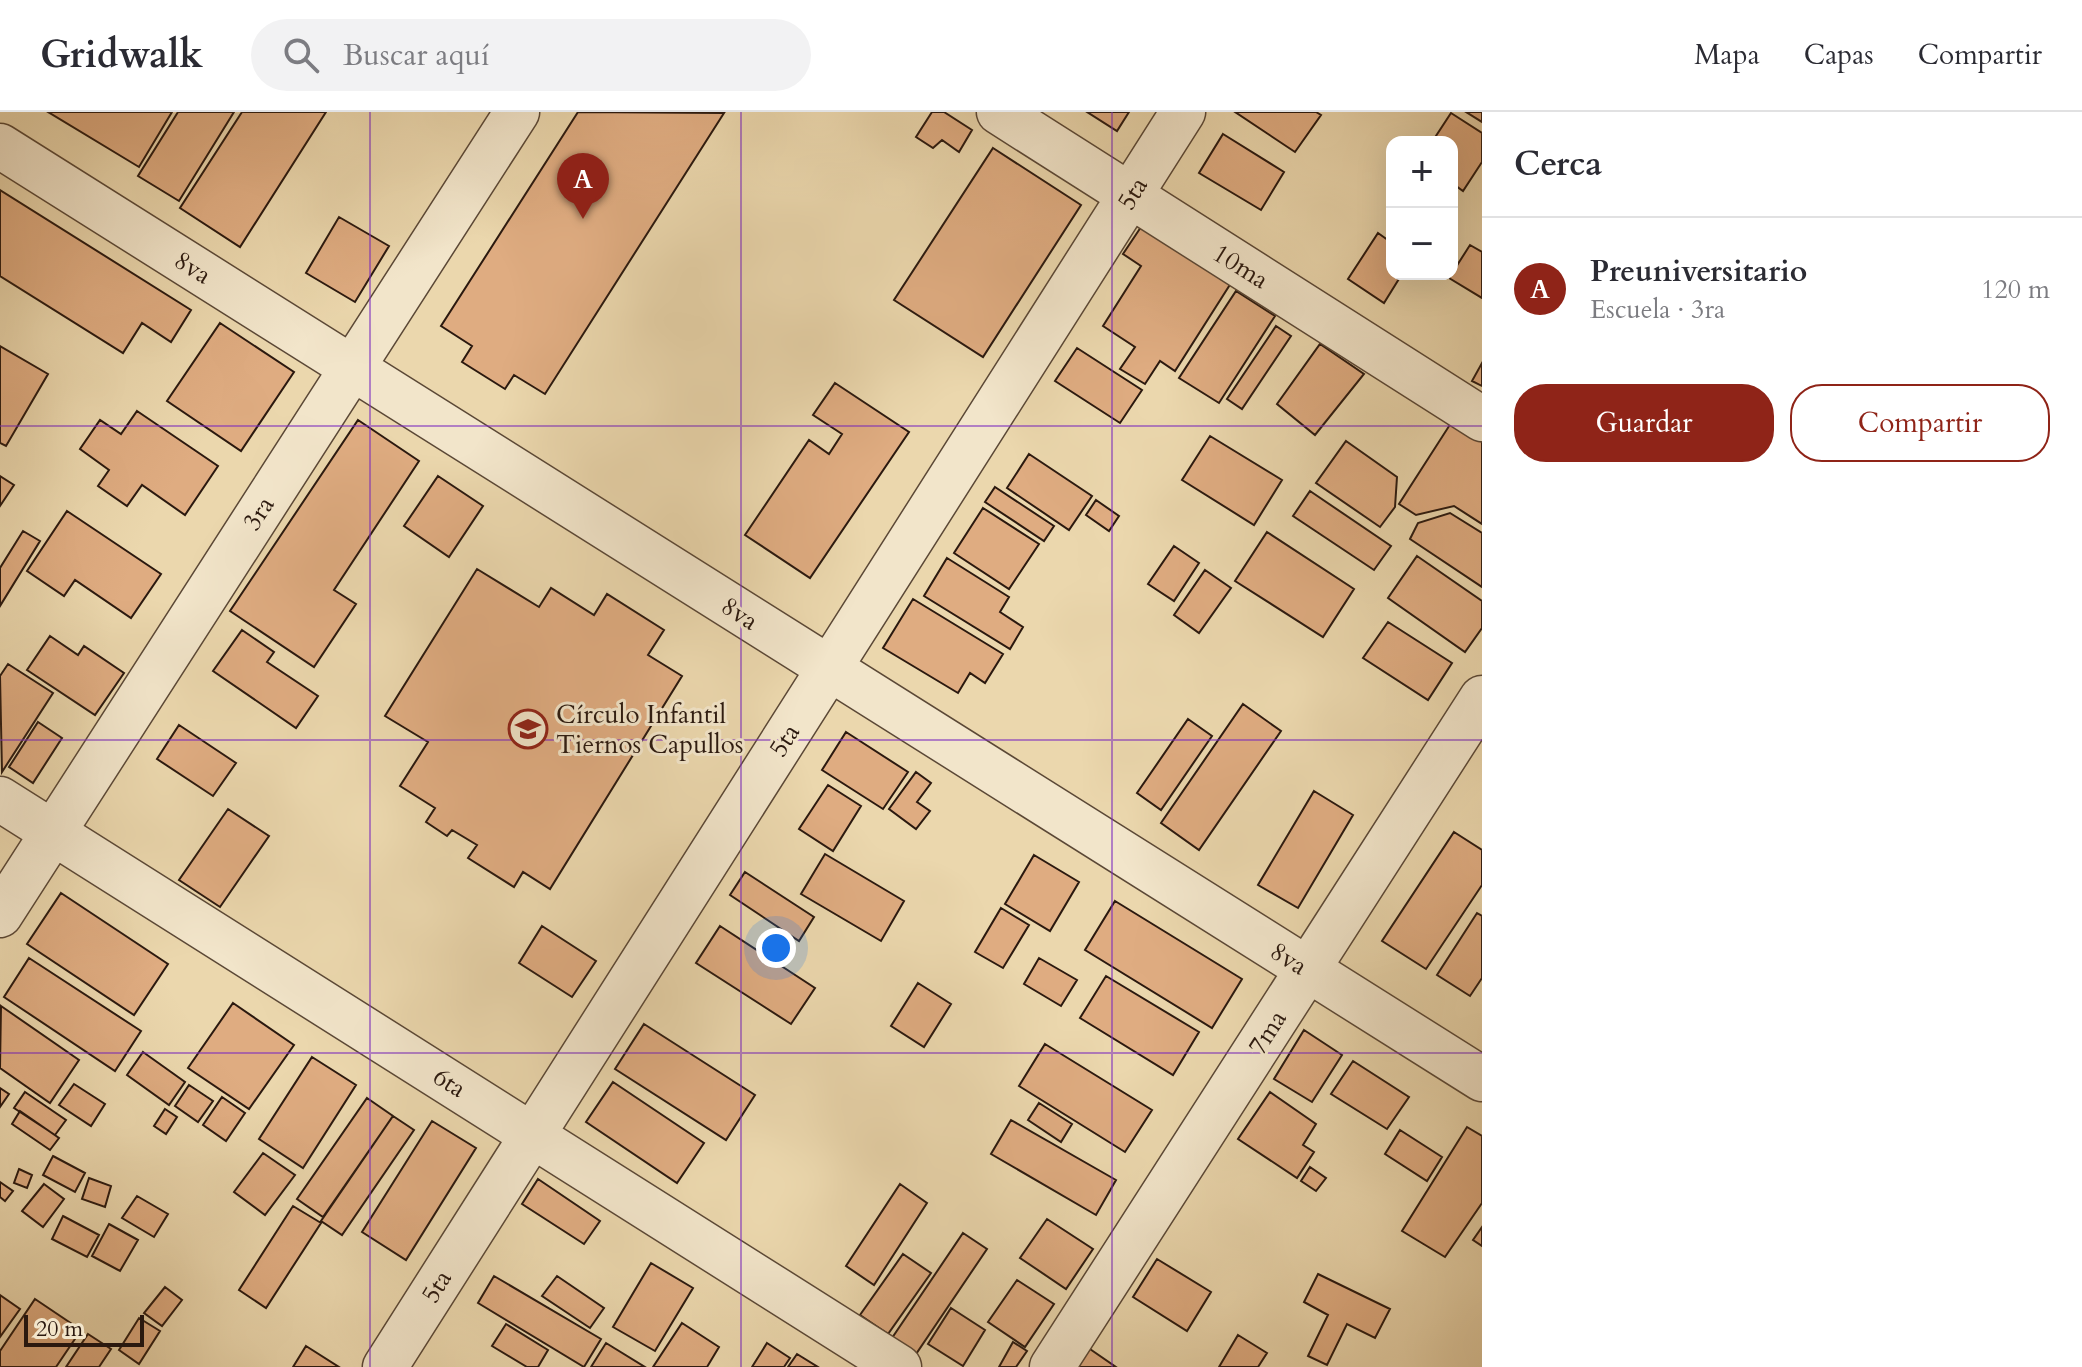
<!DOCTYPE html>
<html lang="es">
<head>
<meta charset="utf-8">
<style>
	body { margin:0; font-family:Cardo,serif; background:#f2f2f3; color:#2b2b33 }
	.controls { position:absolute; right:24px; top:24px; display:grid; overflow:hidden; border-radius:16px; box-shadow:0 8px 32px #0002 }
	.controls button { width:72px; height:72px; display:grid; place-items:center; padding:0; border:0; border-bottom:2px solid #e1e1e2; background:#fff; color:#2b2b33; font:40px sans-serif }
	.scale { position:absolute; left:24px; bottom:20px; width:120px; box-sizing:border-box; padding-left:8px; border:4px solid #2b190f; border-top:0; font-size:22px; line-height:28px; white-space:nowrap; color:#2b190f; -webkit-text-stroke:6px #f2e5ca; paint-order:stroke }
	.you { position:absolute; left:776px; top:836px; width:28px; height:28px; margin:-20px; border:6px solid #fff; border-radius:50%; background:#1a73e8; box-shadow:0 0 0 12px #1a73e833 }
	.badge { display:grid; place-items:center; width:52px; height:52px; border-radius:50%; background:#8f2418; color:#fff; font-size:26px; font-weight:700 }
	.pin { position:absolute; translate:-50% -66px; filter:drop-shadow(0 2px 4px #0008) }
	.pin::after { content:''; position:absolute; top:42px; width:28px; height:24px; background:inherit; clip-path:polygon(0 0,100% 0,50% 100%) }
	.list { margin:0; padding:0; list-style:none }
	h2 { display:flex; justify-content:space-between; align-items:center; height:104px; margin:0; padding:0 32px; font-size:34px }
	h2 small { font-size:26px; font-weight:400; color:#7c7c81 }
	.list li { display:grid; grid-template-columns:52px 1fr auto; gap:24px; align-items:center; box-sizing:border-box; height:144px; padding:0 32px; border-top:2px solid #e1e1e2 }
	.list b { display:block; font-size:30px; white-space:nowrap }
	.list p { margin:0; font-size:26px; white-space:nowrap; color:#7c7c81 }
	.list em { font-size:26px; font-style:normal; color:#7c7c81 }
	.actions { display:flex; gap:16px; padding:24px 32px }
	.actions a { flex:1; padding:18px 0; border:2px solid #8f2418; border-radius:32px; text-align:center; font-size:28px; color:#8f2418 }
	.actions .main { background:#8f2418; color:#fff }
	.icon { flex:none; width:44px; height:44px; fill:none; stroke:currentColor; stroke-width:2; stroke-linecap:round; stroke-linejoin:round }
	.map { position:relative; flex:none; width:1482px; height:1255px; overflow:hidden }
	header { display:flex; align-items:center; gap:48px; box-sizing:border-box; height:112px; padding:0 40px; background:#fff; border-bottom:2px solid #e1e1e2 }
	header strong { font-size:38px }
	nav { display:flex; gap:44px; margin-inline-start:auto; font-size:28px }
	.search { width:560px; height:72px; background:#f2f2f3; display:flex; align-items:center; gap:20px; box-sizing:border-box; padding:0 28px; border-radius:44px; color:#7c7c81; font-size:30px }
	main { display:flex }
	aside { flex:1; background:#fff }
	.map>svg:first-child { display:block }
	.building { fill:#dfac81; stroke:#2b190f; stroke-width:2 }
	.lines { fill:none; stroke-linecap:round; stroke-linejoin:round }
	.street-casing { stroke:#5b4836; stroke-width:47 }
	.street { stroke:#f2e5ca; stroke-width:44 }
	.grid { fill:none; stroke:#7b2cbf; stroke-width:2; stroke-opacity:0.55 }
	.labels { text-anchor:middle; stroke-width:6; stroke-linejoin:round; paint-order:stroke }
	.street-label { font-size:26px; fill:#2b190f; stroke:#f2e5ca }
	.poi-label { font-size:26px; fill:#2b190f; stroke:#f2e5ca; text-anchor:start }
</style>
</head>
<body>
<header>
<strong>Gridwalk</strong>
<div class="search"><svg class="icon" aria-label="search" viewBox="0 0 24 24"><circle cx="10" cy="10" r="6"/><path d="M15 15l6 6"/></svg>Buscar aquí</div>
<nav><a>Mapa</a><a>Capas</a><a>Compartir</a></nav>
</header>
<main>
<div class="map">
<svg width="1482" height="1255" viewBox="0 0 1482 1255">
	<rect width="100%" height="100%" fill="#ebd7ad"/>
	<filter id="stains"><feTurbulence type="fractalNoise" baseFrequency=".0025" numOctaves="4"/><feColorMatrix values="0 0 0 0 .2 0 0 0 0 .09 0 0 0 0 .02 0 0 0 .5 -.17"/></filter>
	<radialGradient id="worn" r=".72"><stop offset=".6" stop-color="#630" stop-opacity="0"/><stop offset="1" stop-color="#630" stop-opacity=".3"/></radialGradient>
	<!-- building -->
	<path class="building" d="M48,0H172L139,55Z
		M178,0H234L179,89L138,64Z
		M242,0H326L240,135L180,96Z
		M578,0L724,1L545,282L514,263L505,277L462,250L472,234L441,214Z
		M932,0H944L972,18L959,40L942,28L933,36L916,25Z
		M1087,0H1129L1117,19Z
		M1235,0H1316L1321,3L1295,40Z
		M1466,0H1482V10Z
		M1451,1L1482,21V50L1463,79L1452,71V30H1432Z
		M1223,22L1284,60L1261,98L1199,61Z
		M993,36L1081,93L983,245L894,188Z
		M0,78L191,198L171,230L142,211L123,241L0,164Z
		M339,105L389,134L355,190L306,161Z
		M1141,115L1231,171L1175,259L1160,249L1145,272L1120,257L1135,235L1103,214L1141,154L1123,142Z
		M1378,121L1392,131V162H1402L1384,191L1348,167Z
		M1470,133L1482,140V186L1449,166Z
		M1236,179L1275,204L1219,291L1179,266Z
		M220,211L294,260L241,339L167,289Z
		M1276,214L1291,224L1242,297L1227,287Z
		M1320,232L1364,262L1315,323L1277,292Z
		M0,234L48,262L6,334L0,331Z
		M1077,236L1142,278L1120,311L1055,269Z
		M1482,251V274L1472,269Z
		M835,271L909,320L810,466L745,423L809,328L829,342L842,322L813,303Z
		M137,299L218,354L185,403L142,373L127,394L98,374L109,358L80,337L100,308L121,322Z
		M358,308L419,349L334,478L356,492L314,555L230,499Z
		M1451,311L1482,330V412L1454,394L1416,403L1399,392Z
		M1210,324L1282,368L1254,413L1182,368Z
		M1346,329L1397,365L1395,395L1380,415L1316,371Z
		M1029,342L1092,384L1069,418L1007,376Z
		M0,364L14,373L0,394Z
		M438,364L483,394L449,445L404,414Z
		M995,375L1054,414L1044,429L985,390Z
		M1310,379L1391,434L1374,458L1293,404Z
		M1096,388L1119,404L1109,419L1086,403Z
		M983,396L1039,432L1009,477L954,441Z
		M67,399L161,462L131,506L75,468L64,484L27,459Z
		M1450,401L1482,421V475L1410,427L1418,411Z
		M23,419L40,429L0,494V456Z
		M1267,420L1354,477L1323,525L1235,469Z
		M1174,434L1199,451L1174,489L1148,472Z
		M1417,444L1482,489V516L1465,540L1388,486Z
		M947,446L1009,485L1000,500L1023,515L1010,537L924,484Z
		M477,457L539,495L551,476L594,503L607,482L664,518L648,543L682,564L550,777L523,760L514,775L468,746L477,733L452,718L447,724L426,710L435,696L400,674L428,630L385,604Z
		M1205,458L1231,476L1199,521L1174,503Z
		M913,487L1003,542L985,571L970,561L958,581L883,536Z
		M1388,510L1452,551L1428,588L1363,546Z
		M242,518L274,540L267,550L318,584L296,616L213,559Z
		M50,524L78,543L84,534L124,561L95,603L27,558Z
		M8,552L53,581L2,660L0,564Z
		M1243,592L1281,619L1199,738L1161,711Z
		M1188,607L1212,624L1161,698L1137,681Z
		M38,610L62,626L33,671L9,655Z
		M179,613L236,651L213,684L157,647Z
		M846,620L908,660L883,697L822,658Z
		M916,660L931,671L917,690L930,699L916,717L889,697Z
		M828,673L861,694L833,739L799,717Z
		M1314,679L1353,703L1298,796L1258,773Z
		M228,697L269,724L220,795L179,768Z
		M1454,720L1482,738V773L1426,857L1382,829Z
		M825,742L904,789L881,829L801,782Z
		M1034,743L1079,770L1050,819L1005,792Z
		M745,760L814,805L799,829L730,783Z
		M61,781L168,852L134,903L27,832Z
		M1115,789L1242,867L1212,916L1085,838Z
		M1001,796L1029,813L1003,856L975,840Z
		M1477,801L1482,804V866L1470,884L1437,863Z
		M542,814L596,849L572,885L519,851Z
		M720,814L815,876L791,912L696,851Z
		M29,846L141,919L115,959L4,885Z
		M1039,846L1077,868L1061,894L1024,872Z
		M1106,864L1199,920L1173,963L1080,906Z
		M918,871L951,892L924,935L891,914Z
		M233,891L294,933L249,997L188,956Z
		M1,894L79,948L50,991L0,956Z
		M644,912L755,983L726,1028L615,957Z
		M1304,918L1342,943L1312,990L1274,967Z
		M1045,932L1152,998L1125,1040L1019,974Z
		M143,940L185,970L169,993L127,963Z
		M312,945L356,973L303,1056L259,1027Z
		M1353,949L1409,985L1387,1017L1331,982Z
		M613,970L704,1031L677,1071L586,1010Z
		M74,972L105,992L91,1014L59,993Z
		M189,973L213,989L198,1010L175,994Z
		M0,976L9,982L0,995Z
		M25,980L66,1008L55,1023L14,996Z
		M1270,980L1316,1012L1303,1033L1314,1040L1297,1066L1238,1027Z
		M222,985L245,1001L226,1029L203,1013Z
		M367,986L393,1004L323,1105L297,1087Z
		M1039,991L1072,1012L1061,1030L1028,1008Z
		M165,997L177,1005L166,1022L154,1014Z
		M20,999L59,1026L50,1038L12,1012Z
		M393,1004L414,1018L342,1123L321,1109Z
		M1011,1008L1116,1068L1096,1103L991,1042Z
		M432,1009L476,1036L406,1148L362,1120Z
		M1467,1015L1482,1024V1091L1445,1145L1402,1119Z
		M1400,1018L1442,1045L1427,1069L1385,1042Z
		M263,1041L295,1063L265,1103L234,1080Z
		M53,1044L85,1061L75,1080L43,1063Z
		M1310,1055L1326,1066L1316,1079L1301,1069Z
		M19,1057L32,1063L27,1076L14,1071Z
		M89,1066L111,1074L105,1095L82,1087Z
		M538,1067L600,1109L584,1132L522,1092Z
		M0,1070L13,1079L5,1089L0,1085Z
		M44,1072L64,1087L43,1115L22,1099Z
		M900,1072L927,1091L874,1173L846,1154Z
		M137,1084L168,1102L154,1125L122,1106Z
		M293,1094L321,1111L266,1196L239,1178Z
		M63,1104L99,1123L87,1145L52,1127Z
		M1047,1107L1093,1137L1066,1177L1020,1146Z
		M109,1112L138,1128L120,1159L92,1144Z
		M1482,1115V1134L1473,1128Z
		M963,1121L987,1137L914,1245L890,1229Z
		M903,1142L931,1161L888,1222L860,1203Z
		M1157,1147L1211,1180L1187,1219L1133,1185Z
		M651,1151L693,1176L655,1239L613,1215Z
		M1318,1162L1390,1197L1375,1226L1347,1212L1327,1253L1308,1244L1328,1203L1304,1190Z
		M494,1164L601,1227L584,1255L478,1191Z
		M557,1164L604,1196L590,1216L542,1184Z
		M1017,1168L1054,1192L1025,1235L988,1210Z
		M165,1175L182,1188L162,1214L144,1201Z
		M0,1183L20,1197L0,1225Z
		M35,1187L81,1218L56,1255H0V1239Z
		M951,1196L985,1218L963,1254L928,1232Z
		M139,1206L160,1219L139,1252L119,1238Z
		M682,1211L719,1235L707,1255H653Z
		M506,1212L548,1238L538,1255H527L492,1234Z
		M88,1222L111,1237L99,1255H66Z
		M1238,1223L1267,1241L1258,1255H1219Z
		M1013,1230L1027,1239L1016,1255H999Z
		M606,1231L645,1255H591Z
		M767,1231L790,1246L784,1255H752Z
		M306,1234L339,1255H293Z
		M1087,1235L1116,1255H1074Z
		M797,1242L818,1255H788Z"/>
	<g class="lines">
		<defs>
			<path id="street" d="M999,0L1482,307
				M0,34L1482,967
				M0,687L899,1255
				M0,803L517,0
				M385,1255L1183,0
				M1052,1255L1482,586"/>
		</defs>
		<!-- street casing -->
		<use href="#street" class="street-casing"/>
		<!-- street -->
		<use href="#street" class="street"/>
	</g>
	<!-- grid -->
	<path class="grid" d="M370,0V1255M741,0V1255M1112,0V1255M0,314H1482M0,628H1482M0,941H1482"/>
	<!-- icons -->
	<defs>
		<symbol id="school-ring" viewBox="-11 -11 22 22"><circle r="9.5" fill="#f2e5ca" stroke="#8f2418" stroke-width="1.5"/><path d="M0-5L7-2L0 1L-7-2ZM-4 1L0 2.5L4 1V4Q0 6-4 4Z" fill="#8f2418"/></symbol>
	</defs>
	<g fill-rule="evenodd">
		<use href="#school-ring" x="506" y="595" width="44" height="44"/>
	</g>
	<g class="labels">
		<!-- street labels -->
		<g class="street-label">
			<text transform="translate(1132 81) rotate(-58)" y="9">5ta</text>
			<text transform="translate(1241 154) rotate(32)" y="9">10ma</text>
			<text transform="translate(193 155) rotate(32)" y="9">8va</text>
			<text transform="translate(258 401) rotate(-57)" y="9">3ra</text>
			<text transform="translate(740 501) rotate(33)" y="9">8va</text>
			<text transform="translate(784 628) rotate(-57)" y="9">5ta</text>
			<text transform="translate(1289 846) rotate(32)" y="9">8va</text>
			<text transform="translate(1267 920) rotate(-57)" y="9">7ma</text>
			<text transform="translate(450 970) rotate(32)" y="9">6ta</text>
			<text transform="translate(436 1174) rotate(-58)" y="9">5ta</text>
		</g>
		<!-- poi labels -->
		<g class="poi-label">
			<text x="556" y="611">Círculo Infantil<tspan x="556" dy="30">Tiernos Capullos</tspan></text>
		</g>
	</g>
	<rect width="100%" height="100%" filter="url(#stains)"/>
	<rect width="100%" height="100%" fill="url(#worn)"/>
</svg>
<div class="controls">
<button>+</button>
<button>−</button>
</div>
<div class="scale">20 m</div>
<div class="you"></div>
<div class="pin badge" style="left:583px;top:107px">A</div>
</div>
<aside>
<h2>Cerca<small></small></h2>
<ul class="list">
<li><span class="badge">A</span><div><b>Preuniversitario</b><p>Escuela · 3ra</p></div><em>120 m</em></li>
</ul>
<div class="actions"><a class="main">Guardar</a><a>Compartir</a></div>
</aside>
</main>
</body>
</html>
